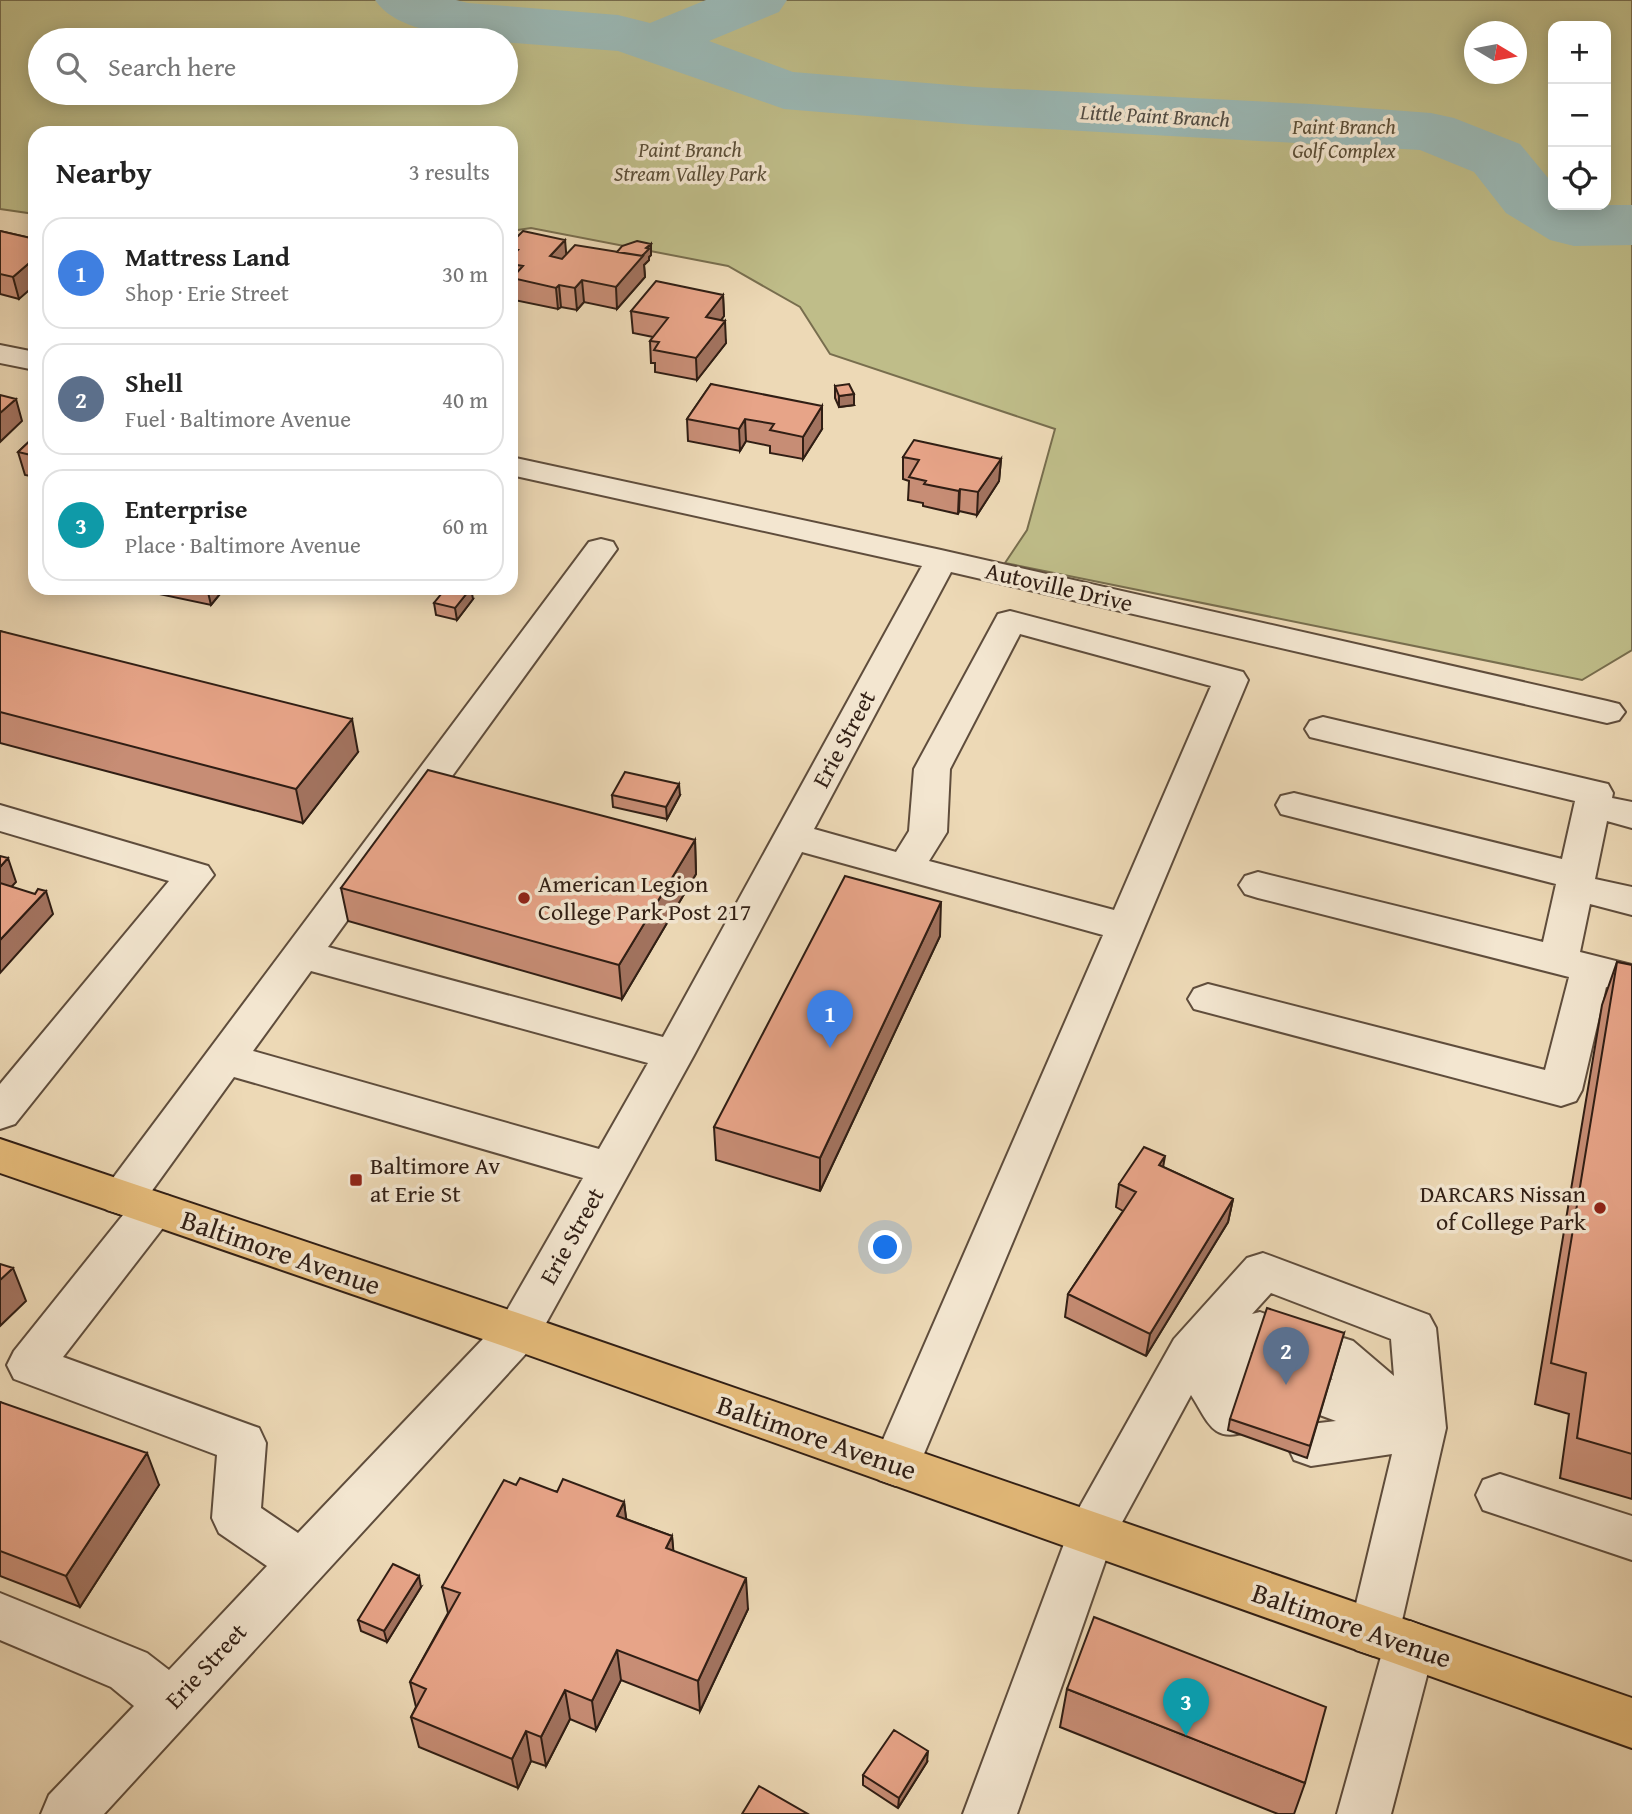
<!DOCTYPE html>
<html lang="en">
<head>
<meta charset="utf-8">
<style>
	body { margin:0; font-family:"Gentium Book Plus",serif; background:#f2f2f2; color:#222 }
	.controls { position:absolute; right:21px; top:21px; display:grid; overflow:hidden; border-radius:14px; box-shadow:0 4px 18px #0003 }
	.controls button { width:63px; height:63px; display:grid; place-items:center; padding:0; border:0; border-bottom:2px solid #e0e0e0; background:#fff; color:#222; font:35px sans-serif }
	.compass { position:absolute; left:1464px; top:21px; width:63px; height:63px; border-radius:50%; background:#fff; box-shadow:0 4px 18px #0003; rotate:100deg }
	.you { position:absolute; left:886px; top:1248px; width:24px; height:24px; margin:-18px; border:5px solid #fff; border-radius:50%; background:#1a73e8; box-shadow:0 0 0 10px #1a73e833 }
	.badge { display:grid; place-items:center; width:46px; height:46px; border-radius:50%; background:#0f766e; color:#fff; font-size:23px; font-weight:700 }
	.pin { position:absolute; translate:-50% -58px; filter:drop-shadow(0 2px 4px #0008) }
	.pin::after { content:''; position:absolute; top:37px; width:24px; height:21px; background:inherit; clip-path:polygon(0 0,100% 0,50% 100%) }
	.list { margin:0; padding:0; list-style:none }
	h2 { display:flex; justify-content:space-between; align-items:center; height:91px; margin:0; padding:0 28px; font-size:30px }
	h2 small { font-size:23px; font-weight:400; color:#767676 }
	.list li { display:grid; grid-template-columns:46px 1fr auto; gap:21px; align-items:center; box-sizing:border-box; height:112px; margin:0 14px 14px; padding:0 14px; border:2px solid #e0e0e0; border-radius:21px }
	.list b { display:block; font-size:26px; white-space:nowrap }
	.list p { margin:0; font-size:23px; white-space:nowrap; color:#767676 }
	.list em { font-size:23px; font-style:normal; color:#767676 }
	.icon { flex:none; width:38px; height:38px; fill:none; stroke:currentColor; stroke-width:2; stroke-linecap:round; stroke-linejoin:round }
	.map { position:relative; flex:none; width:1632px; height:1814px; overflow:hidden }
	.search { position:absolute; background:#fff; box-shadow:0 4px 18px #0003; left:28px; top:28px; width:490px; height:77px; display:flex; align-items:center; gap:18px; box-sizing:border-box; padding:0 24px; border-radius:38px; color:#767676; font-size:26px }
	.panel { position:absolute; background:#fff; box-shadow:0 4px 18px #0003; left:28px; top:126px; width:490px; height:469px; border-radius:21px }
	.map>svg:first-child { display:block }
	.green { fill:#bfbd89; stroke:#786e4e; stroke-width:2; fill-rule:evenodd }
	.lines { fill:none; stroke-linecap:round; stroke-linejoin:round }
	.river { fill:#9bb9b6; fill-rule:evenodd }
	.minor-casing { stroke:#5f4d3c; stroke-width:4 }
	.major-casing { stroke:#301e14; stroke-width:4 }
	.minor { fill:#f3e6d0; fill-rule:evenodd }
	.major { fill:#e6bc7b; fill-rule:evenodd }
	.wall { fill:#c78d75; stroke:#301e14; stroke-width:2 }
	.shaded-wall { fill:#a2735f; stroke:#301e14; stroke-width:2 }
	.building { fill:#e7a488; stroke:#301e14; stroke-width:2 }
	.poi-dot { fill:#8f2418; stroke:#f3e6d0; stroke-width:2.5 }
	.labels { text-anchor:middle; stroke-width:7; stroke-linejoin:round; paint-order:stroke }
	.far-water-label { font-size:21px; font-style:italic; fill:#504c45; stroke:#f3e6d0 }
	.far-park-label { font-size:21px; font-style:italic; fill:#5b4e37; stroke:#f3e6d0 }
	.street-label { font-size:24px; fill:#301e14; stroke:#f3e6d0 }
	.poi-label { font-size:24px; fill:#301e14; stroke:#f3e6d0; text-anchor:start }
	.near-street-label { font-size:28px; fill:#301e14; stroke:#f3e6d0 }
</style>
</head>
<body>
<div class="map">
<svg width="1632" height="1814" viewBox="0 0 1632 1814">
	<rect width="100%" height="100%" fill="#edd9b6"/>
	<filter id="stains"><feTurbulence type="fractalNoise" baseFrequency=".00286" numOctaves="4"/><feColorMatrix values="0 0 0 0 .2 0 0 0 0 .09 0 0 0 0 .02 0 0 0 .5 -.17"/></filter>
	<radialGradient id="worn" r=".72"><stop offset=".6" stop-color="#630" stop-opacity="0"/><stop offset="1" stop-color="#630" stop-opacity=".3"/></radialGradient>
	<!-- green -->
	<path class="green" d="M0,0H1632V650L1582,680L1005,563L1027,530L1055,429L830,354L800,307L728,266L531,228L511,231V133H35V214L0,209ZM1553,26H1606V205H1553ZM1474,32H1516V74H1474ZM40,40H506V93H40Z"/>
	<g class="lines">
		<!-- river -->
		<path class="river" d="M375,0H456L468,3L618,15L650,23L706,0H787L779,12L709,41L793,72L975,87L1311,104L1431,113L1454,118L1520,144L1553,184V205H1632V245L1574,246L1550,240L1506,213L1474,172L1420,150L975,125L784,109L618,51L464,39C433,31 393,27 375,0Z"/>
		<defs>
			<path id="minor" d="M0,345L35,352V370L0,363Z
				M511,457L941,550L1607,701L1619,704L1625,712L1619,720L1607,723L951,572L814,829L896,852L909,831L914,769L998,614L1010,611L1243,672L1248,680L913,1480L896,1486L879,1480L872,1465L1103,935L802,852L694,1055L534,1345L104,1814H41L49,1795L134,1706L111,1687L0,1640V1593L147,1653L169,1670L267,1566L219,1533L212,1518L217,1455L14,1379L7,1365L14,1351L123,1215L107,1210L100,1198L107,1186L589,542L601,539L613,542L617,549L328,947L663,1037L922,566L511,475ZM1020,634L1211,686L1114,910L929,861L947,832L950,769ZM311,971L648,1063L599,1149L253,1051ZM234,1077L583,1178L502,1319L298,1533L261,1508L266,1443L259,1428L63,1357L169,1220L176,1208L169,1196L151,1192Z
				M1323,717L1595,781L1608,784L1613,793L1612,798L1632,802V828L1607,821L1595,879L1632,887V915L1590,904L1580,952L1632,965V993L1606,987L1582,1090L1576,1101L1561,1106L1194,1009L1188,999L1194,989L1208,984L1545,1070L1569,977L1258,898L1245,894L1239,885L1245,876L1258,872L1543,942L1556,884L1281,814L1276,805L1281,796L1294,793L1562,859L1575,801L1310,737L1305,729L1310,721Z
				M0,805L208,866L214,875L15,1124L0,1129V1084L169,881L0,831Z
				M1263,1253L1429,1315L1436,1328L1446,1428L1401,1625L1410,1621L1428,1628L1435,1645L1391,1814H1337L1382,1653L1374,1656L1356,1650L1349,1633L1392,1454L1311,1466L1294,1460L1287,1445L1294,1430L1311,1424L1336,1421L1309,1411L1302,1397L1309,1383L1325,1377L1333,1380L1321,1369L1314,1355L1321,1341L1337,1336L1353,1341L1394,1376L1391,1339L1271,1293L1252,1314L1260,1312L1276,1318L1283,1331L1276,1344L1250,1353L1263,1358L1270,1372L1263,1386L1247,1392L1239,1389L1254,1417L1248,1431C1212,1444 1208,1421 1191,1395L1113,1539L1017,1814H963L1074,1517L1174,1339L1247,1258Z
				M1500,1474L1632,1516V1560L1483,1510L1476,1495L1483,1480Z"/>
			<path id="major" d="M0,1139L518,1313L1632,1698V1748L506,1347L0,1173Z"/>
		</defs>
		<!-- minor casing -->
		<use href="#minor" class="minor-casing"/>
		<!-- major casing -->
		<use href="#major" class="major-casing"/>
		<!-- minor -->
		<use href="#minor" class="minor"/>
		<!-- major -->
		<use href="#major" class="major"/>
	</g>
	<!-- wall -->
	<path class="wall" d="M0,231L35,239L19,299L0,294Z
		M511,243L567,254L617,252L651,244V255L649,257V260L644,265L645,277L617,309L584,302L577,310L561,307L558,309L514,300L512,285H511Z
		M723,295L724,316L721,320L726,343L697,380L655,372V363H651L650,341L653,337L633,333L631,311Z
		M711,384L822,429L803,459L770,453V446L746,441L740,451L688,441L687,419Z
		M835,386L854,405L839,407L835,398Z
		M35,436V477L25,475L18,452Z
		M903,457L1001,459L999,481L977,515L959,511L958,514L923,506V503L908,500L909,481L903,479Z
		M40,588H64L60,593Z
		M140,588H233L230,591L224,589L211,605L140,590Z
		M473,599L457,620L436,615L434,603Z
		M0,631L358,752L303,823L0,743Z
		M612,795H680L667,819L613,807Z
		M695,840L696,874L622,999L348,921L341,888Z
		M940,936L820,1191L716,1160L714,1127Z
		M1617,962L1632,965V1499L1560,1478L1569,1414L1535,1404L1602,1005Z
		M1163,1167L1233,1199L1228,1222L1146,1356L1065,1317L1068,1294L1123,1211L1116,1207L1119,1184Z
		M1344,1333L1307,1458L1228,1430L1230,1419Z
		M0,1402L159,1485L80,1607L0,1576Z
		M516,1485L624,1502L626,1519L672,1536L673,1551L748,1609L700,1711L621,1680L596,1730L570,1719L546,1766L531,1761L518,1788L419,1747L411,1717L416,1707L410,1682L448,1613L442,1587Z
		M421,1587L387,1642L361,1631L358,1620Z
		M1067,1689L1305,1783L1294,1814H1278L1060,1727Z
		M927,1762L898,1808L863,1785V1775Z"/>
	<!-- shaded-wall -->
	<path class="shaded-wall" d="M565,240L567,262L550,256Z
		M651,244V255L649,257V260L644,265L645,277L617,309L616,287Z
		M35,258V285L19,299L13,277Z
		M582,280L584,302L577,310L575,288Z
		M559,285L561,307L558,309L556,288Z
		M723,295L724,316L707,339L706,317Z
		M725,321L726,343L697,380L696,358Z
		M854,394V405L839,407V396Z
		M16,399L22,421L0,442V413Z
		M822,406V429L803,459V437Z
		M745,419L746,441L740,451L739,429Z
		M1001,459L999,481L977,515L978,492Z
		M960,489L959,511L958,514L959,491Z
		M207,588H224V589L211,605Z
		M471,588L473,599L457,620L455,608Z
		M352,719L358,752L303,823L296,789Z
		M679,784L680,795L667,819L666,807Z
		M695,840L696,874L622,999L619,965Z
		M8,858L16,882L0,899V867Z
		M46,891L53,914L0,973V940Z
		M941,902L940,936L820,1191V1158Z
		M1165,1156L1161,1179L1159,1165Z
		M1233,1199L1228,1222L1146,1356L1150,1334Z
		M13,1268L26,1301L0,1326V1280Z
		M147,1453L159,1485L80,1607L66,1576Z
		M624,1502L628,1533L617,1516Z
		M672,1536L675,1567L666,1548Z
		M419,1576L421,1587L387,1642L384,1631Z
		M746,1578L748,1609L700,1711L698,1681Z
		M617,1650L621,1680L596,1730L592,1701Z
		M565,1690L570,1719L546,1766L541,1737Z
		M526,1731L531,1761L518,1788L512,1759Z
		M928,1751L927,1762L898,1808L899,1798Z"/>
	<!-- building -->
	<path class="building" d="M0,231L35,239V258L13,277L0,274Z
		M523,231L565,240L550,256L562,259L575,245L643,256L616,287L582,280L575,288L559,285L556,288L512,278L523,266L511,264V257L518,250L511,249V243Z
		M637,241L651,244L646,248L649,249L642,256L617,252L622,246Z
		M656,281L723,295L706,317L725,321L696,358L654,350L659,342L650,341L668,318L631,311Z
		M711,384L822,406L803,437L770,430L774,424L745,419L739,429L687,419Z
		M849,384L854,394L839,396L835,386Z
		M0,395L16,399L0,413Z
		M35,436V456L18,452Z
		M914,440L1001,459L978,492L960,489L959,491L924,484L926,481L909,477L919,460L903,457Z
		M446,588H471L455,608L434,603Z
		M0,631L352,719L296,789L0,712Z
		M428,770L695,840L619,965L341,888Z
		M625,772L679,784L666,807L612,795Z
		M0,856L8,858L0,867Z
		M845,876L941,902L820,1158L714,1127Z
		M0,883L35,894L38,889L46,891L0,940Z
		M1617,962L1632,965V1454L1577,1438L1586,1373L1551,1363Z
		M1144,1147L1165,1156L1159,1165L1233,1199L1150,1334L1068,1294L1136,1192L1119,1184Z
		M0,1264L13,1268L0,1280Z
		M1267,1308L1344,1333L1310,1446L1230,1419Z
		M0,1402L147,1453L66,1576L0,1551Z
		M520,1478L557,1492L563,1479L624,1502L617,1516L672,1536L666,1548L746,1578L698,1681L617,1650L592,1701L565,1690L541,1737L526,1731L512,1759L411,1717L426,1689L410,1682L460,1593L442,1587L504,1480L516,1485Z
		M393,1564L419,1576L384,1631L358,1620Z
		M1094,1617L1326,1707L1305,1783L1067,1689Z
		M894,1730L928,1751L899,1798L863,1775Z
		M759,1786L808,1814H742Z"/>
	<!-- markers -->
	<g class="poi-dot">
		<circle cx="524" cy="898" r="7"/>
		<rect x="349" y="1173" width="14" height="14" rx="3.5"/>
		<circle cx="1600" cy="1208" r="7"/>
	</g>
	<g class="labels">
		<!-- far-water labels -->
		<g class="far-water-label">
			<text transform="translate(1155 116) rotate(3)" y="7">Little Paint Branch</text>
		</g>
		<!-- far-park labels -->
		<g class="far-park-label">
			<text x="1344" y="134">Paint Branch<tspan x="1344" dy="24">Golf Complex</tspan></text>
			<text x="690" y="157">Paint Branch<tspan x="690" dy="24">Stream Valley Park</tspan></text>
		</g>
		<!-- street labels -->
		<g class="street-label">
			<text transform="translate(1059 587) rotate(13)" y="8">Autoville Drive</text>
			<text transform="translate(844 739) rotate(-62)" y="8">Erie Street</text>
			<text transform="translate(572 1236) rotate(-61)" y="8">Erie Street</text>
			<text transform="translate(206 1666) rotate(-47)" y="8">Erie Street</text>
		</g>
		<!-- poi labels -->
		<g class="poi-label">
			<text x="538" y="892">American Legion<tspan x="538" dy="28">College Park Post 217</tspan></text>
			<text x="370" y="1174">Baltimore Av<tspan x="370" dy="28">at Erie St</tspan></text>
			<text x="1586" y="1202" text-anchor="end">DARCARS Nissan<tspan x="1586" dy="28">of College Park</tspan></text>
		</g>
		<!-- near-street labels -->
		<g class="near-street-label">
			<text transform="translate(281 1252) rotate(19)" y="10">Baltimore Avenue</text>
			<text transform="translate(817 1437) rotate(19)" y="10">Baltimore Avenue</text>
			<text transform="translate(1352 1625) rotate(19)" y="10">Baltimore Avenue</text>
		</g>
	</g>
	<rect width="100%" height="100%" filter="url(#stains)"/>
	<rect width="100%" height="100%" fill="url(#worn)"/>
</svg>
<div class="controls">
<button>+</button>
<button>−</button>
<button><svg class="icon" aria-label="locate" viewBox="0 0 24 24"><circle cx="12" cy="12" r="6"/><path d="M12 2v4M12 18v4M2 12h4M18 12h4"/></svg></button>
</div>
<svg class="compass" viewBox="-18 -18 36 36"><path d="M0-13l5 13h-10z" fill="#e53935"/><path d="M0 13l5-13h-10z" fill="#767676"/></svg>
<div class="you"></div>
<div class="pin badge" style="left:830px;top:1048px;background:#3f7fe0">1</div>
<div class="pin badge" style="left:1286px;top:1385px;background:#5c6f8a">2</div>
<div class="pin badge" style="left:1186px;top:1736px;background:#0f9aa8">3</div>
<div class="search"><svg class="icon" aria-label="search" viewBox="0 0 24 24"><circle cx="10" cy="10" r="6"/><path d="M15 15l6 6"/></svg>Search here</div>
<section class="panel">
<h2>Nearby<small>3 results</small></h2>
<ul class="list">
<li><span class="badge" style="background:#3f7fe0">1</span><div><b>Mattress Land</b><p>Shop · Erie Street</p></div><em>30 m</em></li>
<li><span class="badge" style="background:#5c6f8a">2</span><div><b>Shell</b><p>Fuel · Baltimore Avenue</p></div><em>40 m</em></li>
<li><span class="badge" style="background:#0f9aa8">3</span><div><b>Enterprise</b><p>Place · Baltimore Avenue</p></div><em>60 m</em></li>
</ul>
</section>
</div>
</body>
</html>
